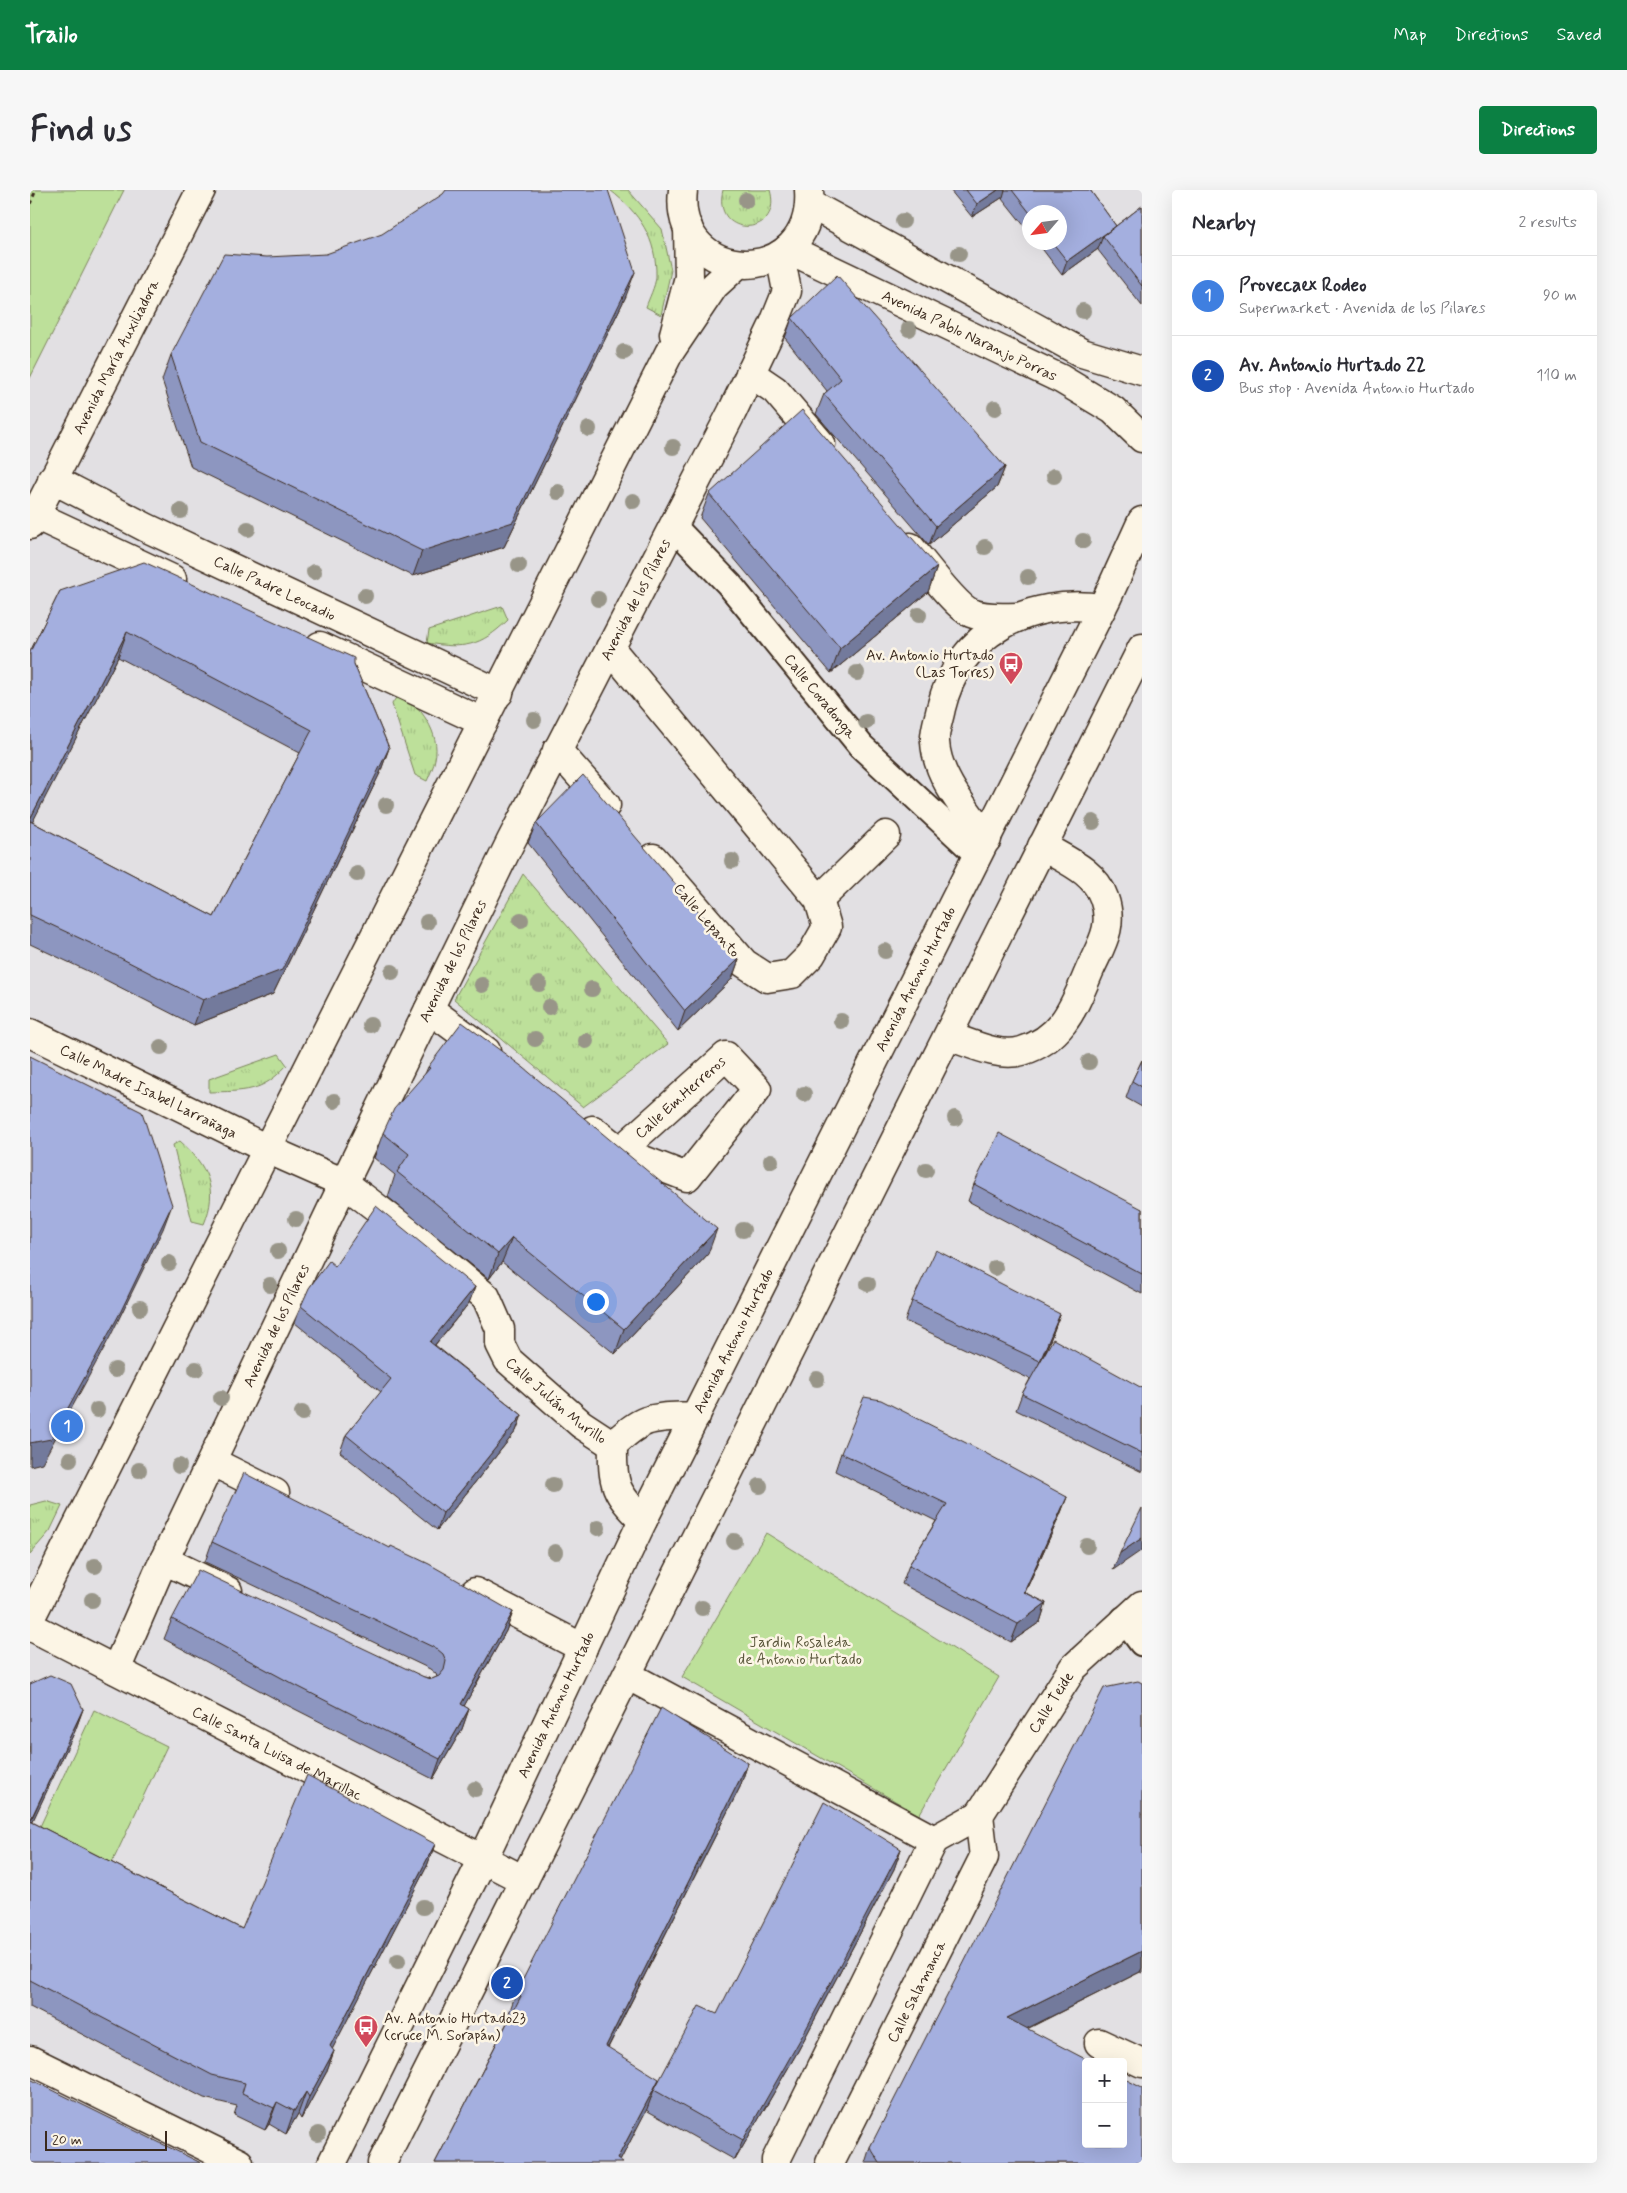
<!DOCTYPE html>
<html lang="en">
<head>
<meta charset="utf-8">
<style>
	body { margin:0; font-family:Mynerve,sans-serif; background:#f7f7f7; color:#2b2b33 }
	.controls { position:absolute; right:15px; bottom:15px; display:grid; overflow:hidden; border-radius:5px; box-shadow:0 5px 20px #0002 }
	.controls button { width:45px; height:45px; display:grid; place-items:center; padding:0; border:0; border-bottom:1px solid #e1e1e2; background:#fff; color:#2b2b33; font:25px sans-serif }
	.compass { position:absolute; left:992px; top:15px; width:45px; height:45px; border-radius:50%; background:#fff; box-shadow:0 5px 20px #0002; rotate:242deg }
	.scale { position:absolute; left:15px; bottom:12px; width:122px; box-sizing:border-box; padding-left:5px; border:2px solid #3b2a1e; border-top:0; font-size:14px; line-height:18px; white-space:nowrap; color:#3b2a1e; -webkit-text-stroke:4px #fcf5e5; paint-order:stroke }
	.you { position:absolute; left:565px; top:1111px; width:18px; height:18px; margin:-12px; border:4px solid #fff; border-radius:50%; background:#1a73e8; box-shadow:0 0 0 8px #1a73e833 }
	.badge { display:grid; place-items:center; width:32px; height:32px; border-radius:50%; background:#0b8043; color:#fff; font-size:16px; font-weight:700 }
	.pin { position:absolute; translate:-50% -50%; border:2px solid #fff; box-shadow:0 1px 5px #0006 }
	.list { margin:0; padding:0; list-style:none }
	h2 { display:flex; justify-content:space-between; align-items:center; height:65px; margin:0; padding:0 20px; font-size:21px }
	h2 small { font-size:16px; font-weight:400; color:#7c7c81 }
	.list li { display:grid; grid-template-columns:32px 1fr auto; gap:15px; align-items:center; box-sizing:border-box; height:80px; padding:0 20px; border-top:1px solid #e1e1e2 }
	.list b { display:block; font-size:19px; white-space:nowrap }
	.list p { margin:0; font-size:16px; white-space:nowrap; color:#7c7c81 }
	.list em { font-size:16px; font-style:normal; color:#7c7c81 }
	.map { position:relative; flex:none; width:1112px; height:1973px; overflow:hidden; border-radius:5px }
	header { display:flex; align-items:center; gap:30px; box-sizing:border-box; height:70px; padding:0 25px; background:#0b8043; color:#fff }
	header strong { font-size:24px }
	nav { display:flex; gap:28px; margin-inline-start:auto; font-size:18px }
	.intro { display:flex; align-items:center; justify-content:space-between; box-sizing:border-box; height:120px; padding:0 30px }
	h1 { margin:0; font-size:35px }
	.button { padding:12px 22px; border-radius:5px; background:#0b8043; color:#fff; font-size:18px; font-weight:700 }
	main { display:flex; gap:30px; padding:0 30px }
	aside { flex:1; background:#fff; border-radius:5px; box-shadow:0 5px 20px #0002 }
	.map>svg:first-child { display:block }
	.grass { fill:url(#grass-tufts); stroke:#7c855c }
	.park { fill:#bde09a; stroke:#7c855c }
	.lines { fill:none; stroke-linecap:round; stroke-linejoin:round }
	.pedestrian-casing { stroke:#3b2a1e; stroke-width:29 }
	.minor-casing { stroke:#3b2a1e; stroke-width:31 }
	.secondary-casing { stroke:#3b2a1e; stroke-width:31 }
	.primary-casing { stroke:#3b2a1e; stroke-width:31 }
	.path { stroke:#3b2a1e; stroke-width:3; stroke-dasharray:4 4; stroke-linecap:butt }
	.pedestrian { stroke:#fcf5e5; stroke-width:25 }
	.minor { stroke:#fcf5e5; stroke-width:28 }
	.secondary { stroke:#fcf5e5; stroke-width:28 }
	.primary { stroke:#fcf5e5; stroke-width:28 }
	.tree { fill:#989588 }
	.wall { fill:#8d96c0; stroke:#3b2a1e; fill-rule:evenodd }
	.shaded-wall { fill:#737a9c; stroke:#3b2a1e }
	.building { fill:#a4afdf; stroke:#3b2a1e }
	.labels { text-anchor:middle; stroke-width:5; stroke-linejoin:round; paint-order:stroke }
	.street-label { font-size:15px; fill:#3b2a1e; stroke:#fcf5e5 }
	.poi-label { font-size:15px; fill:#3b2a1e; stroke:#fcf5e5; text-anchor:end }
	.park-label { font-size:15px; fill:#5c583d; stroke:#fcf5e5 }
</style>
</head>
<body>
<header>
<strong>Trailo</strong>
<nav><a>Map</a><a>Directions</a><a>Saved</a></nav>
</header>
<div class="intro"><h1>Find us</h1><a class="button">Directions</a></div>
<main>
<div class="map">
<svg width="1112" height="1973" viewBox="0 0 1112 1973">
	<defs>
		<pattern id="grass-tufts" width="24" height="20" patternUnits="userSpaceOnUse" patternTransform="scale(1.25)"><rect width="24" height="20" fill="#bde09a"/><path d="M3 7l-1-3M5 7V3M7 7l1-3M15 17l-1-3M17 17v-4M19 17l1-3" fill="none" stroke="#a3c084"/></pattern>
	</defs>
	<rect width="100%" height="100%" fill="#e2e0e3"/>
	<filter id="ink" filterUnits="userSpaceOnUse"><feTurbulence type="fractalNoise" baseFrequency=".02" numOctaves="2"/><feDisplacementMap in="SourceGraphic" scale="10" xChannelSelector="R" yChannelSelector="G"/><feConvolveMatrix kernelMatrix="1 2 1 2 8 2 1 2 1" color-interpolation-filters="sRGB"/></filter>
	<g filter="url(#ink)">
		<!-- grass -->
		<path class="grass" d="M580,0H598L632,39L641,80L631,125L616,117C619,108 625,97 626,87C627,48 609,23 580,0Z
			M693,0H740C754,48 681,49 693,0Z
			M472,416L478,430C450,457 434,459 397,453L399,440Z
			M369,503C390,514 411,544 405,569C404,576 400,584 397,591L385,585L362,514Z
			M493,684L638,854L553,917L424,809Z
			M249,864L257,875C232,903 215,901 179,902V889Z
			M150,951C177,975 189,999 174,1034L162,1031L143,955Z
			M16,1311L32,1316L20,1341L0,1364V1315Z"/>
		<!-- park -->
		<path class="park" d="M0,0H94L0,188Z
			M736,1343L969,1487L889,1625L652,1487Z
			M64,1520L137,1556L73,1692L1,1656Z"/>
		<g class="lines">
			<defs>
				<g id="pedestrian">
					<path id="s1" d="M643,336L699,394L831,556L948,665"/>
					<path d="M1094,1429L1112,1453"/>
				</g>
				<g id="minor">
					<path d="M644,144L659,87L658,37"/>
					<path d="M720,183L745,200L791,254"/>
					<path id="s2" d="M22,289L117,338L469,503"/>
					<path d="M5,325L142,389"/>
					<path id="s3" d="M0,335L171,0"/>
					<path d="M880,357C893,372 925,416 941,423C956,429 973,427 988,427"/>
					<path d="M290,456L453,532"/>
					<path d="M580,458L789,710L797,737L781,765L762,784L737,788L714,773L623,668"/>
					<path d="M527,560L576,615"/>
					<path d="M957,649C937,621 907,588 905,552C904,541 909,529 911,518C929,442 999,408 1072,418"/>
					<path d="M789,710L856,645"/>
					<path d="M399,819L456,861"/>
					<path id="s4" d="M0,843L237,959L314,993L377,1041L456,1107L470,1139V1154L478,1170L551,1234L583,1255"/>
					<path d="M918,846C940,853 969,868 992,861C1035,848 1045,813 1061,777C1072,753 1084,736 1074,708C1065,681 1035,670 1012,656"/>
					<path id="s5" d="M563,940L590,961L696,866L727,899L657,987L590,961"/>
					<path d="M183,1272L245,1303"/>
					<path d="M613,1330C585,1303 582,1294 583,1255C615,1224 623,1228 666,1226"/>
					<path d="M134,1370L198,1401"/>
					<path d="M445,1402L553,1458"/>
					<path d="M0,1429L639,163L684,96L707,75"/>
					<path id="s6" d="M0,1436L494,1690"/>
					<path id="s7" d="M86,1480L127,1385L314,993L481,651L702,222L743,136L757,101L750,65"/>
					<path d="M597,1485L904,1650"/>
					<path id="s8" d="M904,1650L949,1625L1043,1478L1112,1415"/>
					<path d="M1069,1853L1112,1873"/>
					<path d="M0,1870L209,1973"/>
					<path d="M746,1973V1970L904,1650"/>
					<path id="s9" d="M800,1973L954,1667L949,1625"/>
				</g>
				<g id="secondary">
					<path d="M653,0C642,96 786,101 779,0"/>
					<path d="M780,14L1052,163L1112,181"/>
					<path id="s10" d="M758,59L1031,189L1083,220L1112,248"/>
				</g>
				<g id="primary">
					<path id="s11" d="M302,1973L453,1669L613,1330L1077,408L1112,331"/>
					<path d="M352,1973L1112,458"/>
				</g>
			</defs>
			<!-- pedestrian casing -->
			<use href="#pedestrian" class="pedestrian-casing"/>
			<!-- minor casing -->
			<use href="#minor" class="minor-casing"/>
			<!-- secondary casing -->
			<use href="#secondary" class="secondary-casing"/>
			<!-- primary casing -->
			<use href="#primary" class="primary-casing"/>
			<!-- path -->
			<path class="path" d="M0,14L6,0"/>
			<!-- pedestrian -->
			<use href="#pedestrian" class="pedestrian"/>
			<!-- minor -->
			<use href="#minor" class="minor"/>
			<!-- secondary -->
			<use href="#secondary" class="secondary"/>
			<!-- primary -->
			<use href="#primary" class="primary"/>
		</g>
		<!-- trees -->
		<g class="tree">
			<circle cx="716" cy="10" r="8"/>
			<circle cx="873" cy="31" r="8"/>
			<circle cx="929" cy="64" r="8"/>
			<circle cx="1053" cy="121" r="8"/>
			<circle cx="879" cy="139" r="8"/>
			<circle cx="594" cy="162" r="8"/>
			<circle cx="965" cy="218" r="8"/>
			<circle cx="559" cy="239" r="8"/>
			<circle cx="643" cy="257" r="8"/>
			<circle cx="1024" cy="286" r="8"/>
			<circle cx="528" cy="302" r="8"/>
			<circle cx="603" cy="311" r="8"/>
			<circle cx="151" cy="321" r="8"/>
			<circle cx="218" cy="339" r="8"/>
			<circle cx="1053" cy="351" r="8"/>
			<circle cx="955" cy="357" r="8"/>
			<circle cx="489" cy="375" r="8"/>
			<circle cx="284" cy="382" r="8"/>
			<circle cx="998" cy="387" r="8"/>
			<circle cx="335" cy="406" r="8"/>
			<circle cx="568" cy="409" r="8"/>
			<circle cx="889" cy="425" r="8"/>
			<circle cx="827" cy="483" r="8"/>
			<circle cx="504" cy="530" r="8"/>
			<circle cx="836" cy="532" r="8"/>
			<circle cx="356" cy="615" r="8"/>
			<circle cx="1063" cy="632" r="8"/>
			<circle cx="702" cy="671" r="8"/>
			<circle cx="327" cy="684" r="8"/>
			<circle cx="491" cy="730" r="8"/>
			<circle cx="397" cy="732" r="8"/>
			<circle cx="855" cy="761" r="8"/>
			<circle cx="362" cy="782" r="8"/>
			<circle cx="509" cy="794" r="8"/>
			<circle cx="452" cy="795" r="8"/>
			<circle cx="562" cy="799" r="8"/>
			<circle cx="519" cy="817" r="8"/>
			<circle cx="811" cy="831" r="8"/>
			<circle cx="340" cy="835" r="8"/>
			<circle cx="505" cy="849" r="8"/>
			<circle cx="556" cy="851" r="8"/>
			<circle cx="131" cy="857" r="8"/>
			<circle cx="1059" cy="872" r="8"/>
			<circle cx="774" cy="904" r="8"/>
			<circle cx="304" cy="911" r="8"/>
			<circle cx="925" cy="928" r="8"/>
			<circle cx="741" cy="971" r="8"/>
			<circle cx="896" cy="980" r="8"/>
			<circle cx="266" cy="1029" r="8"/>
			<circle cx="713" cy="1040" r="8"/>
			<circle cx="248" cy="1061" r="8"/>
			<circle cx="139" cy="1073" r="8"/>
			<circle cx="965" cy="1078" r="8"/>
			<circle cx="838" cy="1094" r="8"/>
			<circle cx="240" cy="1095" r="8"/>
			<circle cx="110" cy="1118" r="8"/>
			<circle cx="166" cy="1179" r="8"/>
			<circle cx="85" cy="1180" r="8"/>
			<circle cx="787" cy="1189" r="8"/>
			<circle cx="191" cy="1208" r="8"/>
			<circle cx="67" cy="1220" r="8"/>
			<circle cx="272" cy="1223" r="8"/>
			<circle cx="40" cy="1269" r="8"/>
			<circle cx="149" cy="1276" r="8"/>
			<circle cx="109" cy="1280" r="8"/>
			<circle cx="523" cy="1295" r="8"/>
			<circle cx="730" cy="1296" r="8"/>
			<circle cx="568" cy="1338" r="8"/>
			<circle cx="704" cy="1351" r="8"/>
			<circle cx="1057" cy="1356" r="8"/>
			<circle cx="525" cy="1362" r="8"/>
			<circle cx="65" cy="1376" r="8"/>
			<circle cx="62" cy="1410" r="8"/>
			<circle cx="672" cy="1418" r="8"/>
			<circle cx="445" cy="1599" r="8"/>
			<circle cx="393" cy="1717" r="8"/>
			<circle cx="368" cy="1771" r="8"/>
			<circle cx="333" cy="1837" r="8"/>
			<circle cx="288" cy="1944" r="8"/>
		</g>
		<!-- wall -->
		<path class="wall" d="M920,0H1060L1086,36L1112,16V116L1068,60V59L1032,85L1007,52H1030L1000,22V43L972,8L973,7L942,27Z
			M596,106L474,357L383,386L161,277L132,190L141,165Z
			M762,128L975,277L967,297L899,355L786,224L794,204L797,201L755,148Z
			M679,304L907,377L898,402L801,483L670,328Z
			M30,401L324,474L359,558L350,583L243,804L164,835L66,785L0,754V462ZM88,467L270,563L184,727L2,632Z
			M506,633L709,769L702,789L648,841L498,653Z
			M1112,870V917L1096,908L1102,891Z
			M398,877L678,1064L585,1164L472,1072L459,1089L358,1007L365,985L344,968L353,943L395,884Z
			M944,994L1112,1019V1104L938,1011Z
			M305,1076L445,1097L439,1113L405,1155L492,1225L486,1241L407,1340L310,1262L316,1245L351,1202L265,1133L271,1116Z
			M882,1111L1030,1124L1023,1143L1014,1165L1112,1198V1282L986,1220L992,1204L1000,1189L875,1131Z
			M811,1263L1037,1307L1030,1325L995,1402L1016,1413L1010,1432L981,1452L872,1394L879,1375L906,1331L805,1281Z
			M182,1352L483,1422L476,1441L434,1516L439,1519L432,1539L403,1589L255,1514L134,1449L142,1429L394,1487L402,1489L407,1487L406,1484L400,1479L175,1372Z
			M1112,1493V1783L1110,1782L997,1839L1112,1973H835L840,1957Z
			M0,1494L53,1519L45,1541L2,1632L212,1739L405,1654L397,1676L302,1859L304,1861L296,1883L271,1929L268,1924L256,1944L239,1934L235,1940L204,1925L207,1916L174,1908L0,1817Z
			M718,1573L710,1597L578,1858L627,1893L687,1824L871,1659L864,1679L768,1861L705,1970L616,1920L590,1971L405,1973L480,1827L478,1826L486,1803Z"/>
		<!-- shaded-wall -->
		<path class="shaded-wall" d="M968,0H975L973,7L942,27L947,14Z
			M1086,36L1073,46L1068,59L1032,85L1037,71Z
			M605,82L596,106L474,357L383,386L392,361Z
			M975,277L967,297L899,355L906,336Z
			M907,377L898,402L801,483L810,458Z
			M97,442L88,467L0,637V629Z
			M359,558L350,583L243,804L164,835L173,810Z
			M709,769L702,789L648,841L655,821Z
			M142,1015L133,1039L80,1147L12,1273L0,1276V1253Z
			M687,1039L678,1064L585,1164L594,1139Z
			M482,1048L472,1072L459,1089L468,1064Z
			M445,1097L439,1113L394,1168L400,1152Z
			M1030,1124L1023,1143L1003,1191L1010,1171Z
			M492,1225L486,1241L407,1340L413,1323Z
			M1037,1307L1030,1325L987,1420L994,1402Z
			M1112,1348V1360L1083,1380L1090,1363Z
			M1016,1413L1010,1432L981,1452L988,1434Z
			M483,1422L476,1441L424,1534L431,1514Z
			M53,1519L45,1541L0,1637V1632Z
			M439,1519L432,1539L403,1589L410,1569Z
			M718,1573L710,1597L567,1879L576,1856Z
			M405,1654L397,1676L292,1879L300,1856Z
			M871,1659L864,1679L768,1861L705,1970L713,1950Z
			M1112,1761V1778L1110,1782L968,1853L977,1828Z
			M304,1861L296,1883L271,1929L279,1907Z
			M629,1889L624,1900L617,1919L589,1973L587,1969Z
			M276,1902L268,1924L256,1944L264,1921Z
			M247,1912L239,1934L235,1940L244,1918Z"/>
		<!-- building -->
		<path class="building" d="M416,0H578L605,82L483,332L392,361L170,252L141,165L194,64L237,67L296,64L352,44L413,4Z
			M936,0H968L947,14Z
			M982,0H1060L1086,36L1037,71L1022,52H1030V22L1000,23Z
			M1112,16V96L1073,46Z
			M807,85L975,277L906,336L794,204L811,189L762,128Z
			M772,220L907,377L810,458L679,304Z
			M114,372L324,468V474L359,558L252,780L173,810L75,760L0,725V631L184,727L282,540L97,442L0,629V462L30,401Z
			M553,585L709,769L655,821L506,633Z
			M432,832L494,878L687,1039L594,1139L482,1048L468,1064L367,982L379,964L353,943L364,919L400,878L398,877Z
			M0,866L112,922L142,1015L90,1123L21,1249L0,1253Z
			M1112,870V897L1102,891Z
			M969,943L1112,1019V1084L944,994Z
			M346,1016L445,1097L400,1152L492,1225L413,1323L316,1245L361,1189L271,1116L279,1098L299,1071L305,1076Z
			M906,1060L1030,1124L1010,1171L882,1111Z
			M1023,1149L1112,1198V1263L992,1204Z
			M834,1207L851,1210L946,1258L1037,1307L994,1402L1016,1413L988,1434L879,1375L917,1314L811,1263Z
			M214,1283L360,1358L361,1356L399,1374L483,1422L431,1514L439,1519L410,1569L263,1494L142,1429L168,1380L394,1487L402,1489L409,1486L414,1480L416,1471L413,1464L407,1459L182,1352Z
			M1112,1318V1348L1090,1363Z
			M20,1485L41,1494L53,1519L0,1631L212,1739L277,1585L405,1654L300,1856L304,1861L279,1907L276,1902L264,1921L247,1912L244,1918L212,1903L215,1893L182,1885L0,1790V1494Z
			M1108,1491L1112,1493V1761L977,1828L1061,1872H1056V1954H1093V1888L1112,1898V1973H850L840,1957L1074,1498Z
			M631,1518L718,1573L576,1856L629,1889L587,1969L593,1973H405L491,1806L486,1803Z
			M794,1612L871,1659L775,1841L713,1950L624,1900L669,1816L687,1824Z
			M0,1889L171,1973H0Z"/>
	</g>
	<!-- icons -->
	<defs>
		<symbol id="bus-pin" viewBox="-11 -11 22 30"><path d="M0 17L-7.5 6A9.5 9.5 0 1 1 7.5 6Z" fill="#d1495b" stroke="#fcf5e5"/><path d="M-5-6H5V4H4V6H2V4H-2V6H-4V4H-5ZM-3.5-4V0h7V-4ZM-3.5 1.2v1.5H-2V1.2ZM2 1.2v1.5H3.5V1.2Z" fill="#fff"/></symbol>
	</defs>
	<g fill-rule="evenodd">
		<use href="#bus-pin" x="967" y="460" width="28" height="38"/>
		<use href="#bus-pin" x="322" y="1823" width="28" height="38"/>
	</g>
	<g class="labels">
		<!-- street labels -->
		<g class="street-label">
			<text dy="5" stroke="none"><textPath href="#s10" startOffset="201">Avenida Pablo Naranjo Porras</textPath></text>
			<text dy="5" stroke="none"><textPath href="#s3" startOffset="189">Avenida María Auxiliadora</textPath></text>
			<text dy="5" stroke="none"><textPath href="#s2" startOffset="248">Calle Padre Leocadio</textPath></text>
			<text dy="5" stroke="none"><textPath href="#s7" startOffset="1190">Avenida de los Pilares</textPath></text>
			<text dy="5" stroke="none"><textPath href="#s1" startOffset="225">Calle Covadonga</textPath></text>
			<text transform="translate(677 730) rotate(49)" y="5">Calle Lepanto</text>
			<text dy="5" stroke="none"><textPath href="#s7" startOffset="785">Avenida de los Pilares</textPath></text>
			<text dy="5" stroke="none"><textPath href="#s11" startOffset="1320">Avenida Antonio Hurtado</textPath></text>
			<text dy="5" stroke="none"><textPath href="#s4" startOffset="132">Calle Madre Isabel Larrañaga</textPath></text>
			<text dy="5" stroke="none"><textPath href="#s5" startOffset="115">Calle Em.Herreros</textPath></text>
			<text dy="5" stroke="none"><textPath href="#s7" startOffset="380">Avenida de los Pilares</textPath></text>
			<text dy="5" stroke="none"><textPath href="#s11" startOffset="915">Avenida Antonio Hurtado</textPath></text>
			<text dy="5" stroke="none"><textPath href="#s4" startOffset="661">Calle Julián Murillo</textPath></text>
			<text dy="5" stroke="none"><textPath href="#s8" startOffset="185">Calle Teide</textPath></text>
			<text dy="5" stroke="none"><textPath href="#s11" startOffset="510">Avenida Antonio Hurtado</textPath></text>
			<text dy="5" stroke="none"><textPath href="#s6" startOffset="278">Calle Santa Luisa de Marillac</textPath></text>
			<text dy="5" stroke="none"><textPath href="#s9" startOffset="192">Calle Salamanca</textPath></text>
		</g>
		<!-- poi labels -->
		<g class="poi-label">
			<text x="964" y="470">Av. Antonio Hurtado<tspan x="964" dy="17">(Las Torres)</tspan></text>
			<text x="354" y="1833" text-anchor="start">Av. Antonio Hurtado23<tspan x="354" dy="17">(cruce M. Sorapán)</tspan></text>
		</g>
		<!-- park labels -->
		<g class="park-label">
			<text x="770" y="1457">Jardin Rosaleda<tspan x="770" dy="17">de Antonio Hurtado</tspan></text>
		</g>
	</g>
</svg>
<div class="controls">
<button>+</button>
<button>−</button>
</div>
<svg class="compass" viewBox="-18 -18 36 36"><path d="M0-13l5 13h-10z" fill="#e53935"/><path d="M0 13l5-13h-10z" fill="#7c7c81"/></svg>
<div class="scale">20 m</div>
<div class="you"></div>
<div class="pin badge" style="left:37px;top:1236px;background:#3f7fe0">1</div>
<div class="pin badge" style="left:477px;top:1793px;background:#1a4fb4">2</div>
</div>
<aside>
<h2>Nearby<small>2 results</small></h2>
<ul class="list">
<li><span class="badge" style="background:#3f7fe0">1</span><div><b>Provecaex Rodeo</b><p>Supermarket · Avenida de los Pilares</p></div><em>90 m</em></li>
<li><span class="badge" style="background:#1a4fb4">2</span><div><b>Av. Antonio Hurtado 22</b><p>Bus stop · Avenida Antonio Hurtado</p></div><em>110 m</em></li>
</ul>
</aside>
</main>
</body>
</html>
